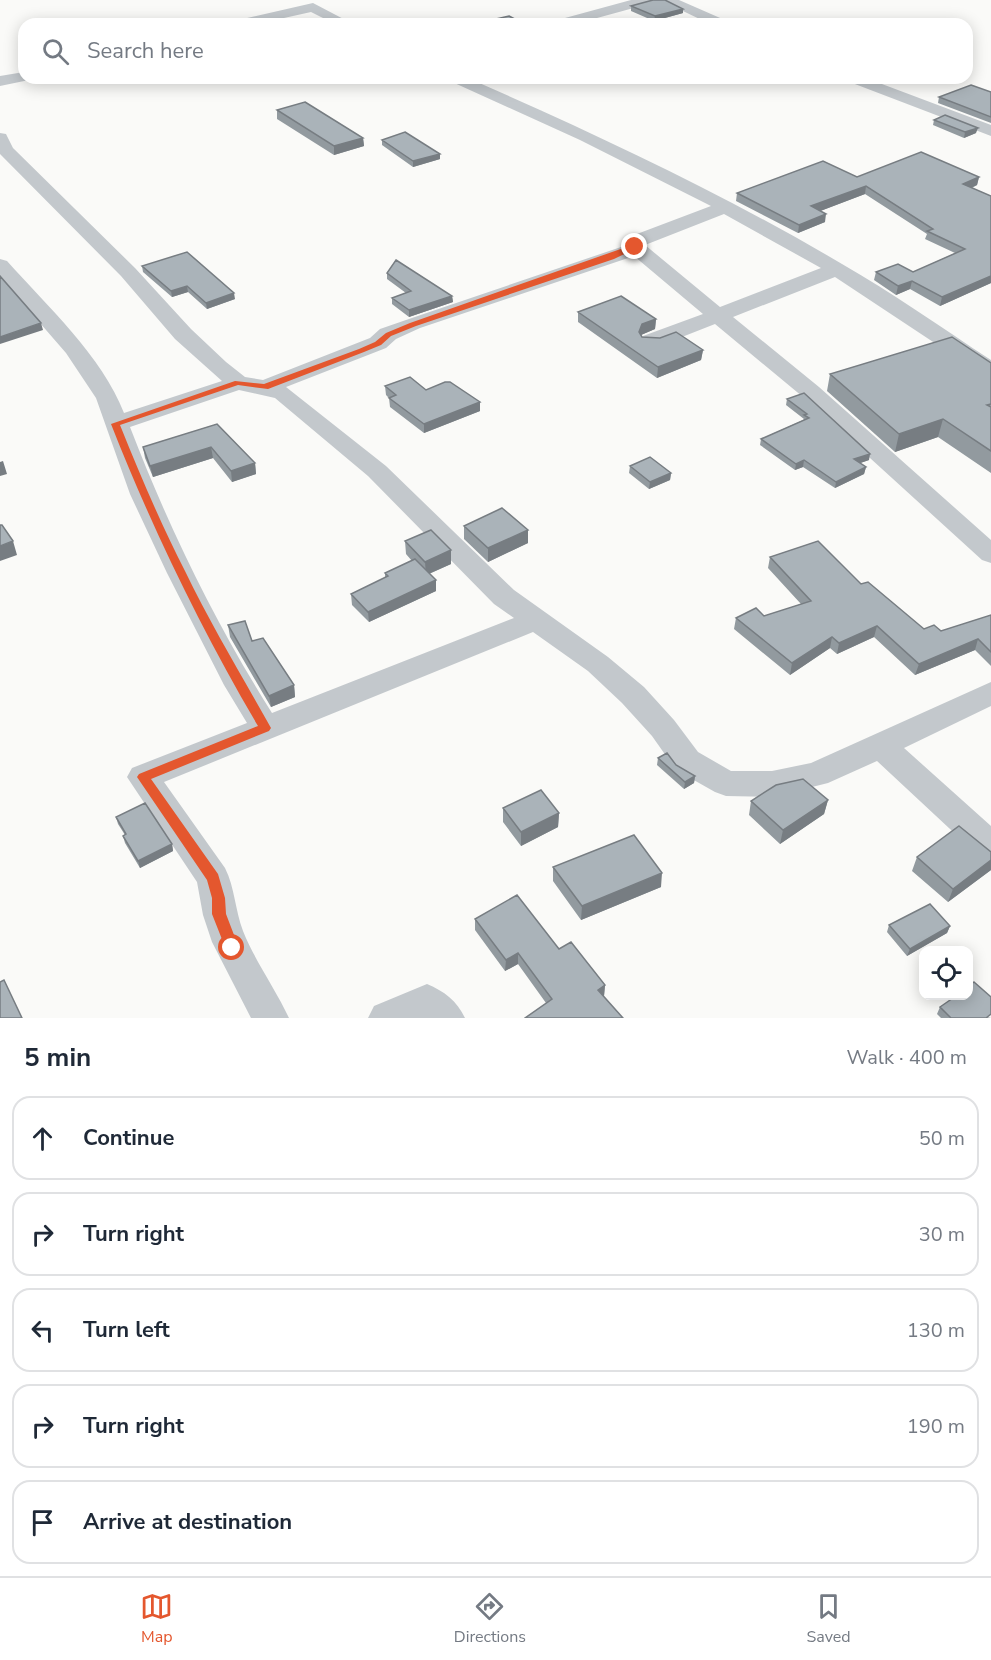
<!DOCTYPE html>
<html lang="en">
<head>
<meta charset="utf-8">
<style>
	body { margin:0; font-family:"Nunito Sans",sans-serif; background:#f6f6f7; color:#1f2937 }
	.controls { position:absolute; right:18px; bottom:18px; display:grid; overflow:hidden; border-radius:12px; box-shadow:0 3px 15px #0003 }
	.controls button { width:54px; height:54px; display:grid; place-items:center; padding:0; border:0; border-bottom:2px solid #e0e1e3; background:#fff; color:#1f2937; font:30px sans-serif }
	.stop { position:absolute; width:18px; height:18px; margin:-14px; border:4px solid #e4572e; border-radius:50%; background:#fff }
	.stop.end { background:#e4572e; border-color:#fff; box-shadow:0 2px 6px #0008 }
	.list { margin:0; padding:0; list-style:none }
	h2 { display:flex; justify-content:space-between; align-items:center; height:78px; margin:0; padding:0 24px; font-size:26px }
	h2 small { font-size:20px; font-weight:400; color:#747a83 }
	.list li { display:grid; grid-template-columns:39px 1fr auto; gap:18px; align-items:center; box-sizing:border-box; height:84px; margin:0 12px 12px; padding:0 12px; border:2px solid #e0e1e3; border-radius:18px }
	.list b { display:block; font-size:22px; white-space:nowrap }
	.list em { font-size:20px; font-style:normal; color:#747a83 }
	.icon { flex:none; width:33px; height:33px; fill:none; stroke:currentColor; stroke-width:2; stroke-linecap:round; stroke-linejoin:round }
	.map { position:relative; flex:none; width:991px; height:1018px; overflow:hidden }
	.search { position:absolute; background:#fff; box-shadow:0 3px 15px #0003; left:18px; right:18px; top:18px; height:66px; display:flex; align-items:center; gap:15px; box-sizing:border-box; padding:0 21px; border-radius:18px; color:#747a83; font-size:22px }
	.sheet { height:558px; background:#fff }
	nav { display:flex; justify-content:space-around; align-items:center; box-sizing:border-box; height:84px; border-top:2px solid #e0e1e3; background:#fff; font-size:16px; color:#747a83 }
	nav a { display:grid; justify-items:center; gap:3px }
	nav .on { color:#e4572e }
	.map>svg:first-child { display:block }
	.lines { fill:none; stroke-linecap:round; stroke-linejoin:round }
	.street { fill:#c3c8cc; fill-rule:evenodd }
	.wall { fill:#929a9f }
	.shaded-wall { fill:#777d82 }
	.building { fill:#aab3b9; stroke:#777d82; stroke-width:1.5 }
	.route { fill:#e4572e }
</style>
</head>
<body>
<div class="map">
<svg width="991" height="1018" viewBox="0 0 991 1018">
	<rect width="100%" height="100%" fill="#fafaf8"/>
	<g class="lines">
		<!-- street -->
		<path class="street" d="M631,0H654L652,3L575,24H552L554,21Z
			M660,0H679L727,21L729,24H710Z
			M313,3L353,24H335L311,12L257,24H232L234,21Z
			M24,72V78H31L29,80L0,86V76Z
			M447,78H468C596,134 722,193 842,264C893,293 942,328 991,360V377L983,375L835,277L733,317L819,387L991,540V563L982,560L803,397L715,324L659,346L651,347L643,346L640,341L643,336L703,314L634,256L420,328L396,339L386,348L286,387L386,466L514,590L608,657L644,687L674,720L698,752L731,771H772L811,763L991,682V706L904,748L991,826V860L979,856L877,761L828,783L772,797L726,796L715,792L676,770L652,736L622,703L588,671L533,632L164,782L225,868C235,888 235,910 243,931C255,961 275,988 289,1018H251L212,942L203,915L197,882L127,777L132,768L247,723L224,685L167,573L130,494L96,398L66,353L0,277V259L7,261C47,306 102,356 124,413L222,381L175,339L121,276L0,154V133L6,134L13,148L135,268L191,329L226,362L245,377L263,380L370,338L380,329L406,320L621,247L626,244L629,237L711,206L580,140L450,81ZM724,214L821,268L720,307L645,245ZM239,390L275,398L368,476L494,604L514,618L272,713C215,623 168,526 130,427Z
			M844,78H866L991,125V136L847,81Z
			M427,984C444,991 457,1001 465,1018H368L374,1006Z"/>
	</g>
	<!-- wall -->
	<path class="wall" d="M631,6L683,13L654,21L631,11Z
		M991,92V123L938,103L939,97Z
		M277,110L363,138L364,146L334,155L277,119Z
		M934,120L976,133L964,138L933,125Z
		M382,140L440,154V159L413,167L382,145Z
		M857,177H979L977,185L972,188L991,196V283L940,306L910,289L896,295L874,280L876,272H913L955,253L925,239L927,234L865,194L820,211L825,222L798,233L736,201L737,193Z
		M142,266L235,299L207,309L188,292L172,297L143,272Z
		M387,273L452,296L453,302L409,317L392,304V298L406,293L387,279Z
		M578,312L656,319L655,329L641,335L642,337L703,350L701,360L657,378L578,322Z
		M991,363V473L938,437L895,452L827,391L830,374Z
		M385,386L426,390L480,402V411L424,433L390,407L389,398L386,395Z
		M787,399L869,460L860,463L866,467L864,474L835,488L803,467L795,470L760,445L761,439L803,420L804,419L786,405Z
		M217,424L255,463L256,474L232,482L213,458L153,477L145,458L143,447Z
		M630,466L671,473L670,480L649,489L629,473Z
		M464,526L528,530V543L488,562L464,539Z
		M405,541L451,550V564L429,574L436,591L369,622L352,605L351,594L385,578V573L412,561L406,554Z
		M770,557L861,584L924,629L941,631L991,615V666L975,650L915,675L874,637L837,654L830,648L790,675L734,629L736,618L764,616L801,604L768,568Z
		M228,625L252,641L294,685L295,697L271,707L230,637Z
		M658,758L676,765L695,776L694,783L684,789L657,765Z
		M828,800L824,814L780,844L749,815L751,801Z
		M503,808L559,813L558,827L521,846L503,822Z
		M116,817L172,844L173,851L140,868L125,843L123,836L125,835L118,824Z
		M991,852V870L948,902L912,871L917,857Z
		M553,867L661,887L581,920L553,881Z
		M475,919L559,949L605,985L604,996L546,1003L518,964L505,971L475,930Z
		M889,925L950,926L947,933L907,956L887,932Z
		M940,1007L991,1018H941L937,1014Z"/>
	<!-- shaded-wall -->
	<path class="shaded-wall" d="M683,9V13L654,21L655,16Z
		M978,128L976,133L964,138L965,132Z
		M363,138L364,146L334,155V146Z
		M440,154V159L413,167V161Z
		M979,177L977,185L961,192L963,184Z
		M866,186L865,194L810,215L811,206Z
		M826,214L825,222L798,233L799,225Z
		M991,276V283L940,306L942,297Z
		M912,281L910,289L896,295L898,286Z
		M187,286L188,292L172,297L171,291Z
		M234,293L235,299L207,309L206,303Z
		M452,296L453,302L409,317V310Z
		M656,319L655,329L641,335L639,332L642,324Z
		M41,323L43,330L0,344V337Z
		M703,350L701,360L657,378L658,367Z
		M480,402V411L424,433V424Z
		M943,419L938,437L895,452L899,434Z
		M211,447L213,458L153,477L150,466Z
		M870,454L869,460L852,466L854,459Z
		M804,460L803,467L795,470L796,464Z
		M3,461L7,474L0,476V462Z
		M255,463L256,474L232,482L231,471Z
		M866,467L864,474L835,488L836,482Z
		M671,473L670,480L649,489L650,482Z
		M528,530V543L488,562V548Z
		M13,541L17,555L0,561V546Z
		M451,550V564L426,575L425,562Z
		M436,580V591L369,622L368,612Z
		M877,626L874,637L837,654L839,643Z
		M832,637L830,648L790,675L792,663Z
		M978,639L975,650L915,675L919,664Z
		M294,685L295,697L271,707L269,696Z
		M695,776L694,783L684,789L685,782Z
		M828,800L824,814L780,844L783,830Z
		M559,813L558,827L521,846V832Z
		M172,844L173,851L140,868L138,861Z
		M991,860V870L948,902L953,889Z
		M662,873L661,887L581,920L582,906Z
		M950,926L947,933L907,956L910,949Z
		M518,953V964L505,971L506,960Z
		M605,985L604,996L597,1001L598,990Z"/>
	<!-- building -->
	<path class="building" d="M653,0H665L683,9L655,16L631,6Z
		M509,16L524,24H474Z
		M971,85L991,92V117L939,97Z
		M305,102L363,138L334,146L277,110Z
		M945,115L978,128L965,132L934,120Z
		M405,132L440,154L413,161L382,140Z
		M921,152L979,177L963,184L991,196V276L942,297L912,281L898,286L876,272L898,264L913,272L965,249L927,231L933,229L866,186L811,206L826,214L799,225L737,193L823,161L857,177Z
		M187,252L234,293L206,303L187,286L171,291L142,266Z
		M396,260L452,296L409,310L392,298L411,291L387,273Z
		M0,276L41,323L0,337Z
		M621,296L656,319L642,324L639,332L642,337L660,338L676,332L703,350L658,367L578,312Z
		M952,337L991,363V404L987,405L991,407V451L943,419L899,434L830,374Z
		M410,377L426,390L445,382H450L480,402L424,424L389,398L396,395L385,386Z
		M804,393L870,454L854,459L866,467L836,482L804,460L796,464L761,439L809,418L804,415L807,414L787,399Z
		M217,424L255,463L231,471L211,447L150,466L143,447Z
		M650,457L671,473L650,482L630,466Z
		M502,508L528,530L488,548L464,526Z
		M0,525H2L13,541L0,546Z
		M431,530L451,550L425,562L405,541Z
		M818,541L861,584L868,582L924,629L934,625L941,631L991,615V652L978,639L919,664L877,626L839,643L832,637L792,663L736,618L756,608L764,616L811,601L770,557Z
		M415,559L436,580L368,612L351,594L388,576L385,573Z
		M245,621L252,641L263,638L294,685L269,696L228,625Z
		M667,753L676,765L695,776L685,782L658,758Z
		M803,779L828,800L783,830L751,801L776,785Z
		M541,790L559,813L521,832L503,808Z
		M145,803L172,844L138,861L123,836L126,834L116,817Z
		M959,826L991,852V860L953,889L917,857Z
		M634,835L662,873L582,906L553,867Z
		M517,895L559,949L571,942L605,985L598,990L623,1018H525L552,999L518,953L506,960L475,919Z
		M930,904L950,926L910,949L889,925Z
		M4,980L22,1018H0V982Z
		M974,982L991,997V1014L986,1018H951L940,1007L956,996H969V986Z"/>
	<!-- route -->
	<path class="route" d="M632,245L639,247L614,259L416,326L391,336L381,345L364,352L268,389L238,385L120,425C140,475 161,524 185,571C211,625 242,676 271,728L269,731L151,779L218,874L225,898L226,914L239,948L237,952L232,954L227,952L212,914V898L207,880L137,777L139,774L258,726C201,629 152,528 111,424L235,381L264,384L359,349L375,342L386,333L410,323Z"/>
</svg>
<div class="controls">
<button><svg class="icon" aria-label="locate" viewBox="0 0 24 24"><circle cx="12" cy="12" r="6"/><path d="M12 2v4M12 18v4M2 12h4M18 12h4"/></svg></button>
</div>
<div class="stop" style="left:232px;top:948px"></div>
<div class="stop end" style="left:635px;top:247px"></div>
<div class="search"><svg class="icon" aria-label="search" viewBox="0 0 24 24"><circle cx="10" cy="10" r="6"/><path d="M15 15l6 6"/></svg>Search here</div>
</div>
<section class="sheet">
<h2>5 min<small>Walk · 400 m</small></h2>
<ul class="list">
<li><svg class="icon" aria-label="ahead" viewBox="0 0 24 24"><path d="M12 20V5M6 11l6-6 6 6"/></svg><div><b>Continue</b></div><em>50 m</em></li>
<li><svg class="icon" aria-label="right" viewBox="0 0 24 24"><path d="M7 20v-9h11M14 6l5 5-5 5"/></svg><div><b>Turn right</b></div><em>30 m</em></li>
<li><svg class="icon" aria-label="left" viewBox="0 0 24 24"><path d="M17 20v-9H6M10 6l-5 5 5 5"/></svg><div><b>Turn left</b></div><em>130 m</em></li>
<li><svg class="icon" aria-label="right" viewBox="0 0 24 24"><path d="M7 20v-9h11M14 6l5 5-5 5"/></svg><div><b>Turn right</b></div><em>190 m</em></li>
<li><svg class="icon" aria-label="arrive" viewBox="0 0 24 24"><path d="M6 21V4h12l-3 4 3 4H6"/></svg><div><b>Arrive at destination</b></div></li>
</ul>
</section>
<nav>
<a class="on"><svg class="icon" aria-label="map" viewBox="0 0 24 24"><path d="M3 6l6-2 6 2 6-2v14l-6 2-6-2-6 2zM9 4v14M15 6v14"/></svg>Map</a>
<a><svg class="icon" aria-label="directions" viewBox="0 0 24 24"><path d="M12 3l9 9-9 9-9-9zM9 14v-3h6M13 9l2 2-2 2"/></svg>Directions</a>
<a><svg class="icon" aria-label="saved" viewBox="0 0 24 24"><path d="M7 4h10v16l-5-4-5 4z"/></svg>Saved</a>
</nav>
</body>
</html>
